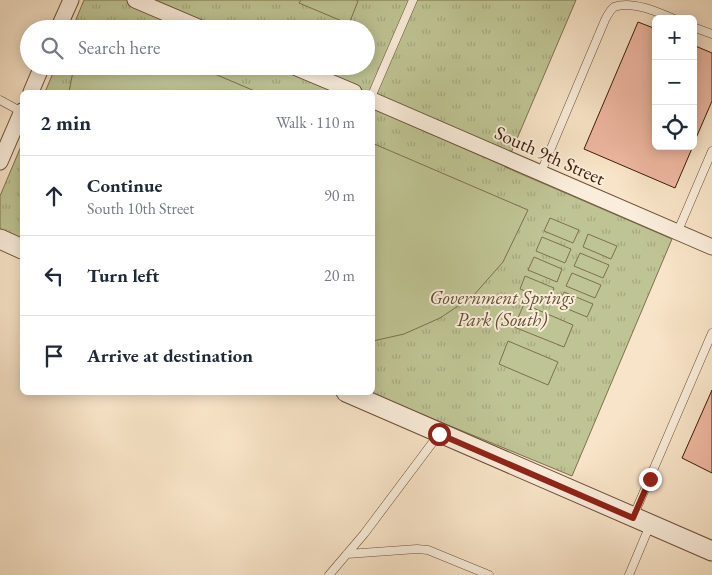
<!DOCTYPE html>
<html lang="en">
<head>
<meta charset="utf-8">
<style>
	body { margin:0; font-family:"EB Garamond",serif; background:#f6f6f7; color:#1f2937 }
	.controls { position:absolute; right:15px; top:15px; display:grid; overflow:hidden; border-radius:8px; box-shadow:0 2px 12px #0003 }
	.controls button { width:45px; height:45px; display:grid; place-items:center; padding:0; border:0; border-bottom:1px solid #e0e1e3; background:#fff; color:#1f2937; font:25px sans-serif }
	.stop { position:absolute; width:15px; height:15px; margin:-11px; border:4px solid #8f2418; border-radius:50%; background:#fff }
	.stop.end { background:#8f2418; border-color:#fff; box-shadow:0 1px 5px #0008 }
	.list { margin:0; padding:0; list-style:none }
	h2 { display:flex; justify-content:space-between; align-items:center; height:65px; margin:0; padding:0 20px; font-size:21px }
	h2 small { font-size:16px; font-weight:400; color:#747a83 }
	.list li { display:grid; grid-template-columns:32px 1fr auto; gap:15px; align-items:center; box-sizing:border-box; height:80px; padding:0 20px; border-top:1px solid #e0e1e3 }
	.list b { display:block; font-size:19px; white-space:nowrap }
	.list p { margin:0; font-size:16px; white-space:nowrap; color:#747a83 }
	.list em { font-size:16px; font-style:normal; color:#747a83 }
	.icon { flex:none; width:28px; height:28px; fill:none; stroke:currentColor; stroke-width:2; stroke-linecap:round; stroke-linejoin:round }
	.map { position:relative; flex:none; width:712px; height:575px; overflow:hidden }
	.search { position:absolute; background:#fff; box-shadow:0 2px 12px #0003; left:20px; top:20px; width:355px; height:55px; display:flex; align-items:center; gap:12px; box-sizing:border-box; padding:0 18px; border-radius:28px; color:#747a83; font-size:19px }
	.panel { position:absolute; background:#fff; box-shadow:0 2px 12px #0003; left:20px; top:90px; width:355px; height:305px; border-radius:8px }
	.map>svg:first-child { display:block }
	.grass { fill:url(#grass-tufts); stroke:#7e704e }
	.pitch { fill:#bfc494; stroke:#7e704e }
	.building { fill:#eeb7a1; stroke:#3c1d07 }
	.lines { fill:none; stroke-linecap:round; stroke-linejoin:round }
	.service-casing { stroke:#6b4f37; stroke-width:9 }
	.minor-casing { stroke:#6b4f37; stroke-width:17 }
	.tertiary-casing { stroke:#6b4f37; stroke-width:21 }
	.service { stroke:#faeddb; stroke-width:8 }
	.minor { stroke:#faeddb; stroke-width:15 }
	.tertiary { stroke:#faeddb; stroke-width:19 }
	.route { stroke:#8f2418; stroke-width:6 }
	.labels { text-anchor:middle; stroke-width:4; stroke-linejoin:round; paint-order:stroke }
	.street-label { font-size:19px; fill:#3c1d07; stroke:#faeddb }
	.park-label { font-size:19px; font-style:italic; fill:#634f31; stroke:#faeddb }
</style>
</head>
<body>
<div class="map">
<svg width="712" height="575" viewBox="0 0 712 575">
	<defs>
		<pattern id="grass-tufts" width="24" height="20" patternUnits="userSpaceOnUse" patternTransform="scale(1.25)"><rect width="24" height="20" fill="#bfc494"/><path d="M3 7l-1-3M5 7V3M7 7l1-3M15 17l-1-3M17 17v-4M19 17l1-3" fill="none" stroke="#a5a87e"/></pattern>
	</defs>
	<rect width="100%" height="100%" fill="#f8e4c8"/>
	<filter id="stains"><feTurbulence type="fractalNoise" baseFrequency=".004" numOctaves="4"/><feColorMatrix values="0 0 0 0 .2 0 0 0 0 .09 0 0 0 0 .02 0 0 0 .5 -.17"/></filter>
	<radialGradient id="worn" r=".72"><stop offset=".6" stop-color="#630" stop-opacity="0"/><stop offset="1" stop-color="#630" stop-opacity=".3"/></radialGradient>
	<!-- grass -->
	<path class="grass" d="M84,0H576L505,167L672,239L572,476L370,393L372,392V92H45L56,66H366V29H72Z
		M22,144V248L0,239V196Z"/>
	<!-- pitch -->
	<path class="pitch" d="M301,0H356L358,1L349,24L299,3Z
		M74,66H196L257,92H69Z
		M372,143L528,210L503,262L473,296L440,318L404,334L373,341Z
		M550,218L579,230L573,243L544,231Z
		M588,234L617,246L611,259L583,247Z
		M542,237L571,249L565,263L536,251Z
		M580,253L609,265L603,278L574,266Z
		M534,257L562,269L557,282L528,270Z
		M572,273L601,285L595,298L566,286Z
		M525,276L554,288L549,301L520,289Z
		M564,292L593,304L587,317L558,305Z
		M524,304L573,325L564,347L514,327Z
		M508,341L558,362L548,385L499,364Z"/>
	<!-- building -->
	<path class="building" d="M638,22L656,29V146H693L675,188L584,149Z
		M693,45L712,53V101L693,145Z
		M712,390V473L682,458Z"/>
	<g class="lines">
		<defs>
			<path id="service" d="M693,27L712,34
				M372,95L413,0
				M0,100L22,112
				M541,172L605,20C607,16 610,10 614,7C631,0 658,12 674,19
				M677,233L712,151
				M633,517L712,333
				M347,554L417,549L428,550L489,575
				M329,575L364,534L439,434
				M629,575L650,525"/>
			<path id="minor" d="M135,0L203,29
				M58,29L71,0
				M292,66L354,92
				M31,92L42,66
				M372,100L712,247
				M0,162L22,111"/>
			<path id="tertiary" d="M0,239L22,249
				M346,392L712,551"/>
		</defs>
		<!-- service casing -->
		<use href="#service" class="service-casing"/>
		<!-- minor casing -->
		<use href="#minor" class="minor-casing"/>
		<!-- tertiary casing -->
		<use href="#tertiary" class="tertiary-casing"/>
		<!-- service -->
		<use href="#service" class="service"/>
		<!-- minor -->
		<use href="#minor" class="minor"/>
		<!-- tertiary -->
		<use href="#tertiary" class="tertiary"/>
	</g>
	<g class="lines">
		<!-- route -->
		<path class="route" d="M439,434L633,518L650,479"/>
	</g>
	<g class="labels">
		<!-- street labels -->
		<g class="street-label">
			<text transform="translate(550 155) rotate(24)" y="7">South 9th Street</text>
		</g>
		<!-- park labels -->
		<g class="park-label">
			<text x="502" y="304">Government Springs<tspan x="502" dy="22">Park (South)</tspan></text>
		</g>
	</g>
	<rect width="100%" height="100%" filter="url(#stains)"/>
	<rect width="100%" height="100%" fill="url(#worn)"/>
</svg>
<div class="controls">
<button>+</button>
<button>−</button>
<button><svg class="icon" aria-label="locate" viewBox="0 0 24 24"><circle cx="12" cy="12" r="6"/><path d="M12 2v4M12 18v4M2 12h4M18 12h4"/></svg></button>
</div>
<div class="stop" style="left:439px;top:434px"></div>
<div class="stop end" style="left:650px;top:479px"></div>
<div class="search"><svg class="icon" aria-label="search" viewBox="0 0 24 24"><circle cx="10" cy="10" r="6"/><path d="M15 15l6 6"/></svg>Search here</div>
<section class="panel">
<h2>2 min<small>Walk · 110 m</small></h2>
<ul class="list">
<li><svg class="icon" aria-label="ahead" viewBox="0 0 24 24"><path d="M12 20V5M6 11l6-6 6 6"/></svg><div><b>Continue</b><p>South 10th Street</p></div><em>90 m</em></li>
<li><svg class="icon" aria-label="left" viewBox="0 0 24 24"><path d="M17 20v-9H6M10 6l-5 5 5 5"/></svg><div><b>Turn left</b></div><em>20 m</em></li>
<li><svg class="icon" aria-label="arrive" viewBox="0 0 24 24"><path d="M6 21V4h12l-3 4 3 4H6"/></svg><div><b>Arrive at destination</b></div></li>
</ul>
</section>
</div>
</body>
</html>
